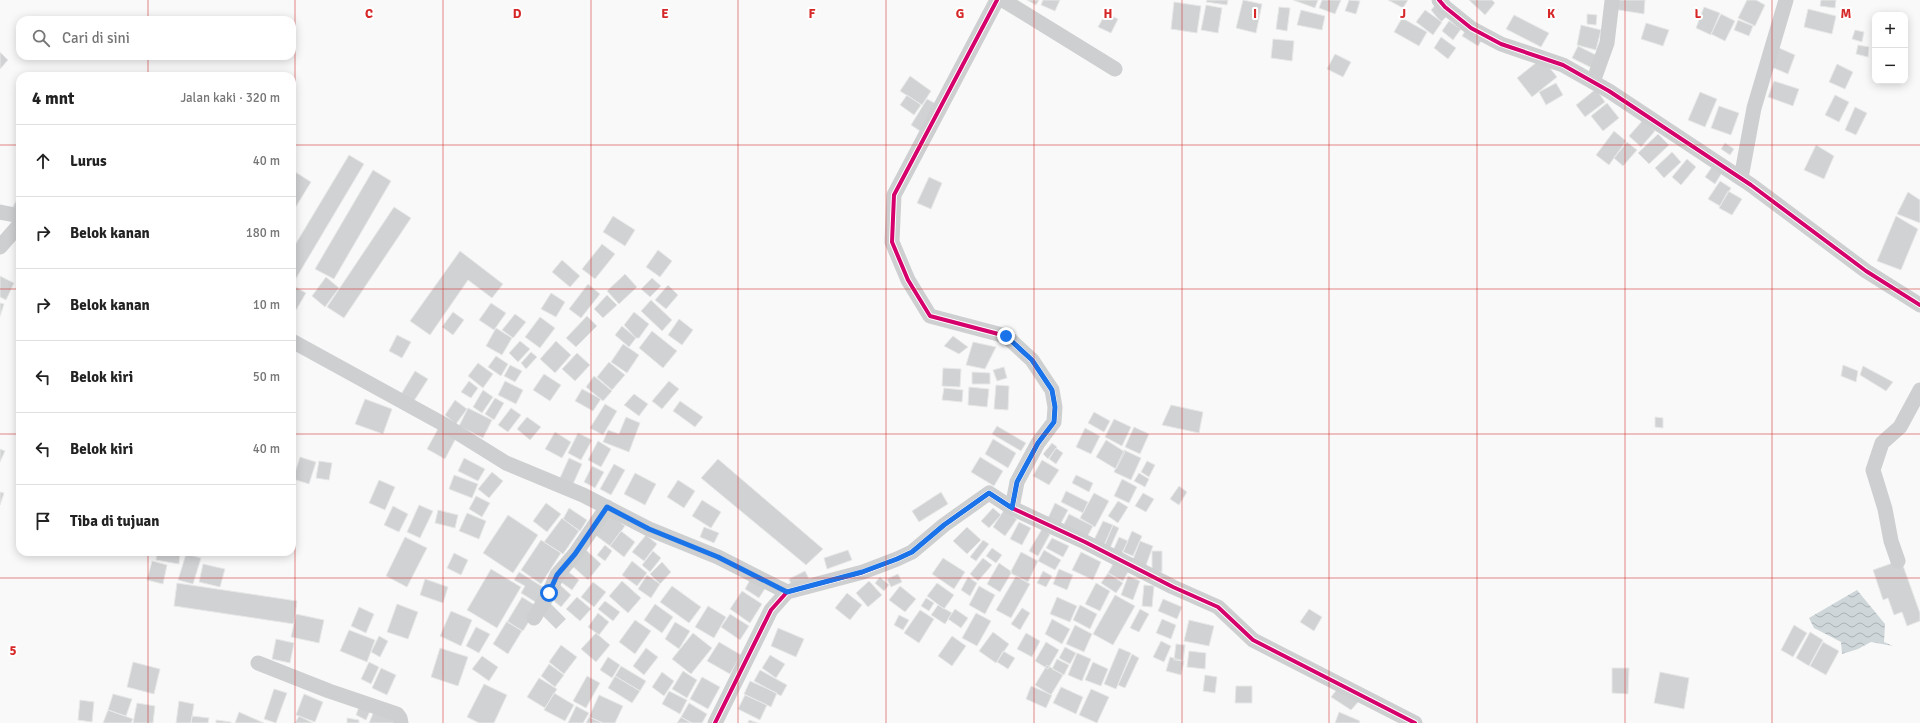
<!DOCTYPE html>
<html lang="id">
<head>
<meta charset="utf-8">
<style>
	body { margin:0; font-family:Signika,sans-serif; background:#f2f2f2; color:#222 }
	.controls { position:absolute; right:12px; top:12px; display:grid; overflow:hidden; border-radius:8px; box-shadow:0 2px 10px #0003 }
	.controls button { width:36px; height:36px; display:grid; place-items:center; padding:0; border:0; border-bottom:1px solid #e0e0e0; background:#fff; color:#222; font:20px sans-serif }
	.stop { position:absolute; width:12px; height:12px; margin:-9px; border:3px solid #1a73e8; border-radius:50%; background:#fff }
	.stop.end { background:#1a73e8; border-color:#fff; box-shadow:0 1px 4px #0008 }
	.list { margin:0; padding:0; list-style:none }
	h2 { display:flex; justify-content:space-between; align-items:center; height:52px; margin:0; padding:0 16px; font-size:17px }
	h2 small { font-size:13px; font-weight:400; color:#767676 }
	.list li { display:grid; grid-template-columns:26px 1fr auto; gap:12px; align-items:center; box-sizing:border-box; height:72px; padding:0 16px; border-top:1px solid #e0e0e0 }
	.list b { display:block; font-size:15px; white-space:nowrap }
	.list em { font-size:13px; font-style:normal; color:#767676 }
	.icon { flex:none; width:22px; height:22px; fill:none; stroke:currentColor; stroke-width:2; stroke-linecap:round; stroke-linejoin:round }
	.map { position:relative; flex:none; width:1920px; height:723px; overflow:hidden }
	.search { position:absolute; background:#fff; box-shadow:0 2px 10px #0003; left:16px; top:16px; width:280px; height:44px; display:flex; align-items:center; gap:10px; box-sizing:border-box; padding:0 14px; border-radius:12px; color:#767676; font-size:15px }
	.panel { position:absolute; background:#fff; box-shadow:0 2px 10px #0003; left:16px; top:72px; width:280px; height:484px; border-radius:12px }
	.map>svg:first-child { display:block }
	.water { fill:url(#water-waves) }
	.building { fill:#d0d2d3; stroke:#e8e8e8 }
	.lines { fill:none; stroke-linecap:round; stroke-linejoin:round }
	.minor { stroke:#cecfd0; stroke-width:15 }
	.cycleway-casing { stroke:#fff; stroke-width:6 }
	.cycleway { stroke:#d6006c; stroke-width:4 }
	.route { stroke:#1a73e8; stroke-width:5 }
	.grid { fill:none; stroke:#d62828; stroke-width:1; stroke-opacity:0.55 }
	.grid-label { font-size:13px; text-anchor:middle; font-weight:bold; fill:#d62828; stroke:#fff; stroke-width:4; stroke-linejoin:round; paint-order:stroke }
</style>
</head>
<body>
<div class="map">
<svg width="1920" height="723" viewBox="0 0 1920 723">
	<defs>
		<pattern id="water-waves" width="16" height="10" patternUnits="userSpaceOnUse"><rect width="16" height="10" fill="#ced6d9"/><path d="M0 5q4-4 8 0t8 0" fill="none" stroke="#abb2b5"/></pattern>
	</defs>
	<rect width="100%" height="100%" fill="#f9f9f9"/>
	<!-- water -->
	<path class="water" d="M1857,590L1885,624L1884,642L1893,646L1871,642L1858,649L1842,654L1841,642L1814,628L1809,618Z"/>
	<!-- building -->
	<path class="building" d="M1027,0H1039L1036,5Z
		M1043,0H1060L1055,11L1041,5Z
		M1207,0H1228L1227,5L1206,2Z
		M1243,0L1262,4L1256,33L1236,28Z
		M1293,0H1318L1315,8Z
		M1322,0H1341L1335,14L1319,8Z
		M1349,0L1360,1L1356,14L1345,11Z
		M1388,0H1408L1403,8Z
		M1469,0H1492L1495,3L1485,15Z
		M1615,0H1645L1644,14L1613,9Z
		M1747,0H1756L1765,5L1755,26L1738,18Z
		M1821,0H1836L1835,8L1820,6Z
		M1174,2L1201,6L1197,33L1171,29Z
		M1438,2L1449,14L1441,22L1431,10Z
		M1206,5L1222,8L1218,33L1201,30Z
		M1279,7L1290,8L1287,31L1276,29Z
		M1704,7L1720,13L1711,35L1696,28Z
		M1808,9L1836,16L1832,34L1804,27Z
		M1301,10L1325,16L1322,30L1297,25Z
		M1425,10L1442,22L1433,35L1416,22Z
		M1106,13L1118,19L1111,33L1098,27Z
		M1587,14L1597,15L1596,25L1587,24Z
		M1721,14L1735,21L1725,41L1711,34Z
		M1514,15L1549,33L1541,47L1506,29Z
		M1402,18L1427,32L1419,46L1394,32Z
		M1738,20L1753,26L1749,36L1734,30Z
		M1449,21L1461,29L1453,40L1442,31Z
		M1646,23L1669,30L1663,46L1641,39Z
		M1469,25L1485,35L1478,46L1462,36Z
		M1581,25L1601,30L1596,50L1577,45Z
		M1855,30L1864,32L1862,42L1852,39Z
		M1441,37L1456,48L1448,59L1434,48Z
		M1273,39L1294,41L1292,61L1271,58Z
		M1858,45L1869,47L1868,57L1856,54Z
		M1578,46L1600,57L1594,69L1572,58Z
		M1777,47L1795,55L1788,74L1769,66Z
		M0,52L8,60L0,69Z
		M1335,54L1351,62L1343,77L1327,69Z
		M1542,58L1557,77L1532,97L1517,78Z
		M1837,64L1853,72L1845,89L1829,82Z
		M910,76L931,91L922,105L900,91Z
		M1774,81L1799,89L1793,106L1768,97Z
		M1556,83L1563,95L1546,105L1539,92Z
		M1596,89L1605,102L1585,117L1576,105Z
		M1700,92L1717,99L1705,127L1688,120Z
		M907,95L921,105L914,115L900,105Z
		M1835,95L1849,102L1839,122L1825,115Z
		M927,99L940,106L923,133L911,125Z
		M1607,103L1619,118L1603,131L1591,116Z
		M1719,106L1739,113L1731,135L1711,128Z
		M1855,107L1867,113L1856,135L1845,130Z
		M1643,120L1655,131L1641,147L1629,136Z
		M1614,131L1626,141L1609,165L1596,155Z
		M1658,134L1669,145L1649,164L1638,153Z
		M1627,142L1637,150L1623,166L1614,158Z
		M1725,143L1734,149L1730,155L1721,149Z
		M1816,145L1834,156L1824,179L1804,170Z
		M1672,152L1681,162L1664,178L1655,168Z
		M349,155L364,164L295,280L292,278V250Z
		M1687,159L1696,167L1681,185L1672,177Z
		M1714,164L1723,171L1715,184L1705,177Z
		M292,170L311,182L292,213Z
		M373,170L391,181L334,279L315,269Z
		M929,177L942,183L931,209L917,203Z
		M1720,181L1731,188L1720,206L1708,199Z
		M1728,191L1742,199L1732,215L1719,208Z
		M1908,192L1920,200V223L1897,214Z
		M20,193V211L13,207Z
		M394,207L411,218L344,318L327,307Z
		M613,216L635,230L625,246L603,232Z
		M1896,216L1918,229L1901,270L1877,261Z
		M602,244L615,254L595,279L582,269Z
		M658,250L672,261L660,277L646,267Z
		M460,251L503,284L492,298L468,280L430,335L410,321Z
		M562,260L580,276L570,287L552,272Z
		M625,274L637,287L619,304L607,291Z
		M0,276L14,283L6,300L0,297Z
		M326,277L339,288L325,307L312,296Z
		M652,278L661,286L650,297L641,289Z
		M588,284L600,294L581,318L569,309Z
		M292,285L306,293L296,310L292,308Z
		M668,285L678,295L666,309L655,300Z
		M551,293L565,302L556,317L541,309Z
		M607,295L617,305L603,318L594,309Z
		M651,300L672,320L662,331L641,311Z
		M0,303L4,304L0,316Z
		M491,303L506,313L494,330L479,320Z
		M20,310V323L17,322Z
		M453,312L464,320L453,335L442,327Z
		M634,312L649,324L639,338H636L624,325Z
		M515,314L526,322L513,338L502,330Z
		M587,316L597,326L576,347L566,338Z
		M540,317L555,328L540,348L525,337Z
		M679,319L693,330L682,345L668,335Z
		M622,326L636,338L629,347L615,335Z
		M496,328L512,338L502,355L486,346Z
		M652,331L677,351L663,368L639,348Z
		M397,335L411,342L402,358L389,351Z
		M953,336L968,347L959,354L944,346Z
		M520,341L530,349L518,362L509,353Z
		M556,341L571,355L555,373L540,359Z
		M973,342L996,347L985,369L966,365Z
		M623,344L639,355L627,373L611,362Z
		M531,352L537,357L526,369L521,363Z
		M577,353L590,365L575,381L562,369Z
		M496,356L508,364L501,376L488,367Z
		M609,362L625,375L612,390L597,377Z
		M478,363L493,374L483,388L468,376Z
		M510,365L522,371L515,382L504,376Z
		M1843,365L1858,371L1856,382L1841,376Z
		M1863,366L1893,382L1886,391L1860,375Z
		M1004,367L1007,378L997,381L993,370Z
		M943,368L961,369L960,387L942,386Z
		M415,371L428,379L412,404L400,396Z
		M972,372L990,373V384H972Z
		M544,374L561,385L550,401L533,390Z
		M594,376L612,391L603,401L586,387Z
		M469,381L478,388L471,398L461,392Z
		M505,381L523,390L516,404L498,395Z
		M669,381L679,389L662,409L652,401Z
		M996,385L1009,386L1008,410L994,409Z
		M969,387L989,389L987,407L968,405Z
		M944,388L963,390L962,402L942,400Z
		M582,389L601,399L593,411L575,401Z
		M483,390L493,397L482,413L473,407Z
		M634,394L648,404L639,416L624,405Z
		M495,398L504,403L494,420L485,414Z
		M365,399L392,409L383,434L355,424Z
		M455,400L467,409L456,424L445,415Z
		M680,401L703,417L695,427L673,411Z
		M605,404L617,411L603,435L590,428Z
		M1171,405L1203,412L1199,433L1162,425Z
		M468,408L492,420L483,438L459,426Z
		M511,408L521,415L508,432L498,425Z
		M1094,412L1110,421L1104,432L1088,423Z
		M527,417L541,427L530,440L517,429Z
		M626,417L640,423L629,452L603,442L608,430L619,434Z
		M1655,417L1663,418V428L1655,427Z
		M1114,419L1131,427L1122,446L1105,437Z
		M997,426L1026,443L1021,451L992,434Z
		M439,427L456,438L445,459L427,449Z
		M1134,427L1149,434L1140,454L1125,447Z
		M1085,428L1100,436L1091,454L1076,447Z
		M555,432L571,442L562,458L545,449Z
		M578,433L592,440L581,460L568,453Z
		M993,439L1016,453L1008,468L985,454Z
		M1106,440L1125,452L1116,469L1096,457Z
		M598,441L611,449L601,467L588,460Z
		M1052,443L1057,447L1048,459L1043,454Z
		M1056,448L1063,453L1056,464L1049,459Z
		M0,449L5,451L0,462Z
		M1124,450L1141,458L1131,480L1114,472Z
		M300,457L316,462L309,484L293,479Z
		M980,457L1003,471L994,486L971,472Z
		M464,458L485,469L478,481L458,471Z
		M569,458L582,464L573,484L560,478Z
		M718,459L823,549L806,565L701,478Z
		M1042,460L1059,470L1049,485L1033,476Z
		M319,461L332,463L329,480L316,478Z
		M1147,461L1155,465L1149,477L1141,472Z
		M614,464L625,470L611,495L600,489Z
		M592,466L604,472L595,488L584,482Z
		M492,472L503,481L489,498L478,489Z
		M635,473L656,484L645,505L624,494Z
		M1139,473L1149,479L1145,487L1134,481Z
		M454,475L478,484L472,498L449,489Z
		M1076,475L1093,483L1089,492L1072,483Z
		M1122,479L1137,487L1129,503L1114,496Z
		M379,480L395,487L385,510L369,503Z
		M678,480L695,491L684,508L667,497Z
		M1179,486L1187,492L1179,505L1170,499Z
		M1066,491L1088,502L1083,513L1061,502Z
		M0,492L4,493L0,505Z
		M941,492L948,504L919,522L912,511Z
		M1094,493L1109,501L1095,527L1080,518Z
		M1143,493L1154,499L1146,512L1135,506Z
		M476,496L490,503L482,517L469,509Z
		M702,500L721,512L711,528L692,516Z
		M1118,501L1128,507L1118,523L1108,516Z
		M546,503L561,514L547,532L533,521Z
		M1055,503L1068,510L1060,525L1048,518Z
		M419,505L433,511L420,538L407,532Z
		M393,506L408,514L399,532L384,525Z
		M569,508L587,520L580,531L563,519Z
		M993,508L1001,515L989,528L981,521Z
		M438,510L458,515L455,528L435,523Z
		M1004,510L1017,519L1005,536L993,527Z
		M467,513L486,521L479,539L459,531Z
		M609,514L625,526L610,546L594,534Z
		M1069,514L1093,526L1087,537L1063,526Z
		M508,515L538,535L513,573L483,553Z
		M562,518L579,531L563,554L544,542Z
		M1103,521L1113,525L1104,547L1093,542Z
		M1019,522L1031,528L1022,545L1010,539Z
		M1113,525L1119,528L1110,548L1104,545Z
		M704,527L719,533L714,543L700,537Z
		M967,527L981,540L967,554L953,541Z
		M1042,529L1050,534L1038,556L1029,551Z
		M621,531L635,542L624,557L610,546Z
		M1132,531L1142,536L1133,556L1123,552Z
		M646,535L657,544L644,561L632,552Z
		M405,537L427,548L407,587L386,576Z
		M1119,537L1128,541L1119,559L1111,555Z
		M1052,538L1069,546L1063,557L1046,548Z
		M541,540L561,553L541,584L521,570Z
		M983,540L989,544L976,561L970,557Z
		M1140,541L1153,546L1145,568L1132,562Z
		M605,545L612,551L605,561L597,555Z
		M584,548L601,564L588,580L570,564Z
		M992,548L1002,555L996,563L986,556Z
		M848,550L852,560L827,569L824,558Z
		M1044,550L1061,560L1055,570L1038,561Z
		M653,551L661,558L650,572L642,565Z
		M1152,551H1162V572H1152Z
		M157,552H180L179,564L156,560Z
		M1021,552L1038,561L1028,582L1010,573Z
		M1081,552L1101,562L1093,580L1072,570Z
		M454,553L468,560L461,575L447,568Z
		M186,554L201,558L193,584L178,580Z
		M943,558L965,572L954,589L932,574Z
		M983,558L992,565L978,581L970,574Z
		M1901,560L1920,613V621L1907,626L1902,612L1894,615L1888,598L1883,600L1873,570Z
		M152,561L167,565L163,584L147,580Z
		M632,561L647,573L637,586L622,575Z
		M662,562L671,572L660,584L650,574Z
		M999,563L1012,572L1000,592L987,584Z
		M203,564L225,569L220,587L199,582Z
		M1113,564L1128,572L1123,581L1108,573Z
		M491,569L521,587L497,628L467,610Z
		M1059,569L1073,575L1067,590L1053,584Z
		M566,570L579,580L572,590L558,580Z
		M805,571L810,581L793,589L789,579Z
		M1043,571L1052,576L1046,587L1037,583Z
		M519,572L546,589L537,603L521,593L525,586L514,580Z
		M1108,573L1123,583L1116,593L1101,583Z
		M898,574L902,582L891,587L887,579Z
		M647,575L660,584L651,598L638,589Z
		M1016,576L1030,584L1011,618L996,610Z
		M1128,576L1140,581L1133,600L1121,595Z
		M880,577L889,585L884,591L875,583Z
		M968,577L977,583L970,596L961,590Z
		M751,578L766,587L759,598L745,589Z
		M425,579L448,587L443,603L420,595Z
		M622,581L641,598L628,613L609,596Z
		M869,581L882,595L868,607L856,593Z
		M593,582L606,592L594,607L581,597Z
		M177,583L297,601L294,624L174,606Z
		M558,583L571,595L561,607L548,596Z
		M937,583L954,595L944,609L927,596Z
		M1096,583L1110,591L1100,611L1085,604Z
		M1144,585L1154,586L1152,607L1142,606Z
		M672,586L701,607L689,623L660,602Z
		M900,586L916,599L905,612L889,600Z
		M979,586L995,595L985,614L969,605Z
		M742,591L762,604L750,623L730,609Z
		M847,593L862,605L850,620L835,608Z
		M1115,595L1135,606L1113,645L1093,634Z
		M522,597L538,607L523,631L507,622Z
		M577,597L591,609L580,621L566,609Z
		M1057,597L1077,606L1070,622L1050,614Z
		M926,598L934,603L929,611L921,606Z
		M1163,599L1182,607L1177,619L1158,611Z
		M548,601L566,619L556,629L538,611Z
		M605,601L620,612L613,621L598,609Z
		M397,604L418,612L408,639L387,632Z
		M655,604L673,617L662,633L644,620Z
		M938,605L952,613L945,624L931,615Z
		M1080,605L1097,614L1090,629L1073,620Z
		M708,606L726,617L714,638L695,627Z
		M359,607L374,614L366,633L351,626Z
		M1022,608L1030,613L1020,630L1011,624Z
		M955,609L968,618L961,628L948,619Z
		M1140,609L1149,614L1139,632L1130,628Z
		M1309,609L1322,617L1314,631L1300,622Z
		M920,610L934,619L919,643L904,633Z
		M451,611L472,620L461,646L440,636Z
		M598,613L609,622L599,635L588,627Z
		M976,613L991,621L977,646L962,638Z
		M296,614L324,620L319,643L291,637Z
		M730,614L749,626L740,640L721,627Z
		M899,615L909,620L903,630L894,625Z
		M1052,619L1070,629L1062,644L1045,634Z
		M1162,619L1176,625L1171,639L1156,633Z
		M635,620L651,631L635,654L619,642Z
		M1189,620L1214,626L1209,646L1184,641Z
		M507,621L522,631L508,654L493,644Z
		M675,622L690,631L679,649L665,639Z
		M1075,625L1092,634L1084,652L1066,644Z
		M1794,625L1807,633L1793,657L1781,650Z
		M476,627L490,634L479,653L466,646Z
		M778,628L804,639L796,657L771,646Z
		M349,630L375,640L367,662L340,651Z
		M993,632L1009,644L996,663L979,651Z
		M1810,632L1823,640L1809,666L1796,658Z
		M596,633L610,645L596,662L581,649Z
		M693,633L712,648L691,674L672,659Z
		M1026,633L1040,641L1032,657L1017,649Z
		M379,636L388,641L380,657L371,652Z
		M952,636L966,646L952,666L938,656Z
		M276,639L294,643L290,663L272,659Z
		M1161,641L1171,646L1164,662L1153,657Z
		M719,642L741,655L730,674L707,661Z
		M1046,642L1059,650L1048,669L1035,661Z
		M1823,642L1839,651L1826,675L1810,666Z
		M1176,644L1185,645L1183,661L1174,660Z
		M561,645L577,657L564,674L549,662Z
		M1065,647L1076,653L1070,664L1059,658Z
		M440,648L468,657L458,686L431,677Z
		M646,648L658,657L644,675L633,666Z
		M1119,648L1131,653L1116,689L1104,684Z
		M1003,651L1015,658L1008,669L997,662Z
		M1189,651L1206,653L1205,669L1187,667Z
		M1077,653L1091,659L1082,681L1068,675Z
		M1132,654L1139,658L1125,688L1118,685Z
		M770,655L785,664L776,678L762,668Z
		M482,656L498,667L489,681L472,669Z
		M608,657L620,665L612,678L600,670Z
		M1170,657L1184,661L1181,675L1166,671Z
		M1057,659L1069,665L1064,675L1052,669Z
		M133,662L160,669L154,694L127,687Z
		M369,662L379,667L371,684L361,679Z
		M1093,662L1108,669L1101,686L1085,680Z
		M549,664L564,675L555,687L541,676Z
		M1047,665L1063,675L1051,695L1035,685Z
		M621,666L646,681L640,691L615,676Z
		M381,668L396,675L387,695L372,688Z
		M1612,668H1629L1628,694L1612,693Z
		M760,670L787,685L781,696L754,681Z
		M683,671L697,680L687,698L672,689Z
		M662,672L674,681L664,696L652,687Z
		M1660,672L1689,678L1684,709L1654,703Z
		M1205,675L1217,677L1215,693L1203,691Z
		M587,676L600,683L586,708L573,701Z
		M615,676L640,691L632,703L608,688Z
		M702,677L720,687L708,709L690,699Z
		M539,678L557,689L545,708L527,697Z
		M750,681L777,693L771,707L744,694Z
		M484,684L507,695L494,723H479L467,717Z
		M1031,686L1052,695L1046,708L1026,699Z
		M1236,686H1252V703H1235Z
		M1061,687L1083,697L1076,714L1053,703Z
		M1338,688L1360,700L1351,710L1331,697Z
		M274,689L287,693L276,723L264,719Z
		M1091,689L1109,697L1097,723L1079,715Z
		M669,691L687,700L680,714L662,704Z
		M554,693L574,705L565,721L544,710Z
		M113,694L132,699L126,716L108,710Z
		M304,694L323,702L315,722L296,715Z
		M599,695L623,706L615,723H603L589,717Z
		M745,695L767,705L760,720L738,709Z
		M80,700L94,702L92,722L78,720Z
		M179,701L194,704L191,723H176Z
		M137,703L155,706L153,723H133Z
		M689,703L707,714L702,723H692L681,717Z
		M360,704L371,709L366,720L356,715Z
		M576,706L589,713L583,723H568Z
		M375,709L396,718L394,723H369Z
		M108,710L133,719L131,723H103Z
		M239,712L264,723H235Z
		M1339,712L1360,721L1359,723H1335Z
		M192,716L209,718L208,723H191Z
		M299,716L313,723H295Z
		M589,717L603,723H586Z
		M681,717L691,723H677Z
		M347,718L359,720V723H347Z
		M216,720L231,722V723H216Z
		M749,720L758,723H748Z"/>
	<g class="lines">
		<!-- minor -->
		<path class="minor" d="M997,0L894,195L892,242L908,280L930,316L1006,336L1032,360L1052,390L1055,407L1054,422L1038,443L1017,482L1012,508
			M1003,0L1115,69
			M1439,0L1445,7L1471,28L1501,44L1563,65L1609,91L1751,185L1866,271L1920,305
			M1593,82L1607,43L1612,1
			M1741,178L1754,108L1786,0
			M0,212L20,216
			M0,247L20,224
			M292,341L445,425L506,463L583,495L649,529L718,557L787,592
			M1898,561L1891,541L1885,509L1873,470L1882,443L1900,427L1920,390
			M534,618L549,593L557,575L575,554L607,507
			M258,663L329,691L397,714L400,718L401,723
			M715,723L771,610L787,592L863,572L897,559L912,552L944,525L989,493L1012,508L1085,542L1173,587L1218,607L1253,640L1415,723"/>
		<defs>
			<path id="cycleway" d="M997,0L894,195L892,242L908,280L930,316L1006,336L1032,360L1052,390L1055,407L1054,422L1038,443L1017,482L1012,508
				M1439,0L1445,7L1471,28L1501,44L1563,65L1609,91L1751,185L1866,271L1920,305
				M715,723L771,610L787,592L863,572L897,559L912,552L944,525L989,493L1012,508L1085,542L1173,587L1218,607L1253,640L1415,723"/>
		</defs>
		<!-- cycleway casing -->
		<use href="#cycleway" class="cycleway-casing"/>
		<!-- cycleway -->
		<use href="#cycleway" class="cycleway"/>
	</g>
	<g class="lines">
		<!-- route -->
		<path class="route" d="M549,593L557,575L575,554L607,507L649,529L718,557L787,592L862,572L897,559L912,552L944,525L989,493L1012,508L1017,482L1038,443L1054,422L1055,407L1052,390L1032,360L1006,336"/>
	</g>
	<!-- grid -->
	<path class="grid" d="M148,0V20M295,0V723M443,0V723M591,0V723M738,0V723M886,0V723M1034,0V723M1182,0V723M1329,0V723M1477,0V723M1625,0V723M1772,0V723M148,56V76M0,145H20M292,145H1920M0,289H20M292,289H1920M0,434H20M292,434H1920M148,552V723M0,578H1920"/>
	<g class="grid-label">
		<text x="369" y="18">C</text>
		<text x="517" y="18">D</text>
		<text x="665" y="18">E</text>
		<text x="812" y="18">F</text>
		<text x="960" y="18">G</text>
		<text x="1108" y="18">H</text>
		<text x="1255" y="18">I</text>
		<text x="1403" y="18">J</text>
		<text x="1551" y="18">K</text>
		<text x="1698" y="18">L</text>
		<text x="1846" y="18">M</text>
		<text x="13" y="655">5</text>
	</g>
</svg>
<div class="controls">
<button>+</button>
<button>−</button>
</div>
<div class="stop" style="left:549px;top:593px"></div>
<div class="stop end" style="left:1006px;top:336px"></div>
<div class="search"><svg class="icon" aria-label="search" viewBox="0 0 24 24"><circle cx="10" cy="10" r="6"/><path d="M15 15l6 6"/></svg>Cari di sini</div>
<section class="panel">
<h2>4 mnt<small>Jalan kaki · 320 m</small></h2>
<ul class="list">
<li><svg class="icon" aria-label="ahead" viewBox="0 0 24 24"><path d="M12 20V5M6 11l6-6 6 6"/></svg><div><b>Lurus</b></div><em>40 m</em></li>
<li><svg class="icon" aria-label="right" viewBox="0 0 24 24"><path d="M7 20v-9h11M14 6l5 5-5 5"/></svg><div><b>Belok kanan</b></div><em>180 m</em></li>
<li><svg class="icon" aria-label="right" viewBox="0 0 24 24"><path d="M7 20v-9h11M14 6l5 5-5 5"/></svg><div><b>Belok kanan</b></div><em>10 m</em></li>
<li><svg class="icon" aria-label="left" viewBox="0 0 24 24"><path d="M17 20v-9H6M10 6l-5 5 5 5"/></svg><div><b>Belok kiri</b></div><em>50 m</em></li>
<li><svg class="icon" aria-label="left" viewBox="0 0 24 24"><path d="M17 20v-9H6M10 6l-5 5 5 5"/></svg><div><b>Belok kiri</b></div><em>40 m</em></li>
<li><svg class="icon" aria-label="arrive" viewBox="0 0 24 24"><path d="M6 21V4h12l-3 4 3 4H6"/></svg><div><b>Tiba di tujuan</b></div></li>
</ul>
</section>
</div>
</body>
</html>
